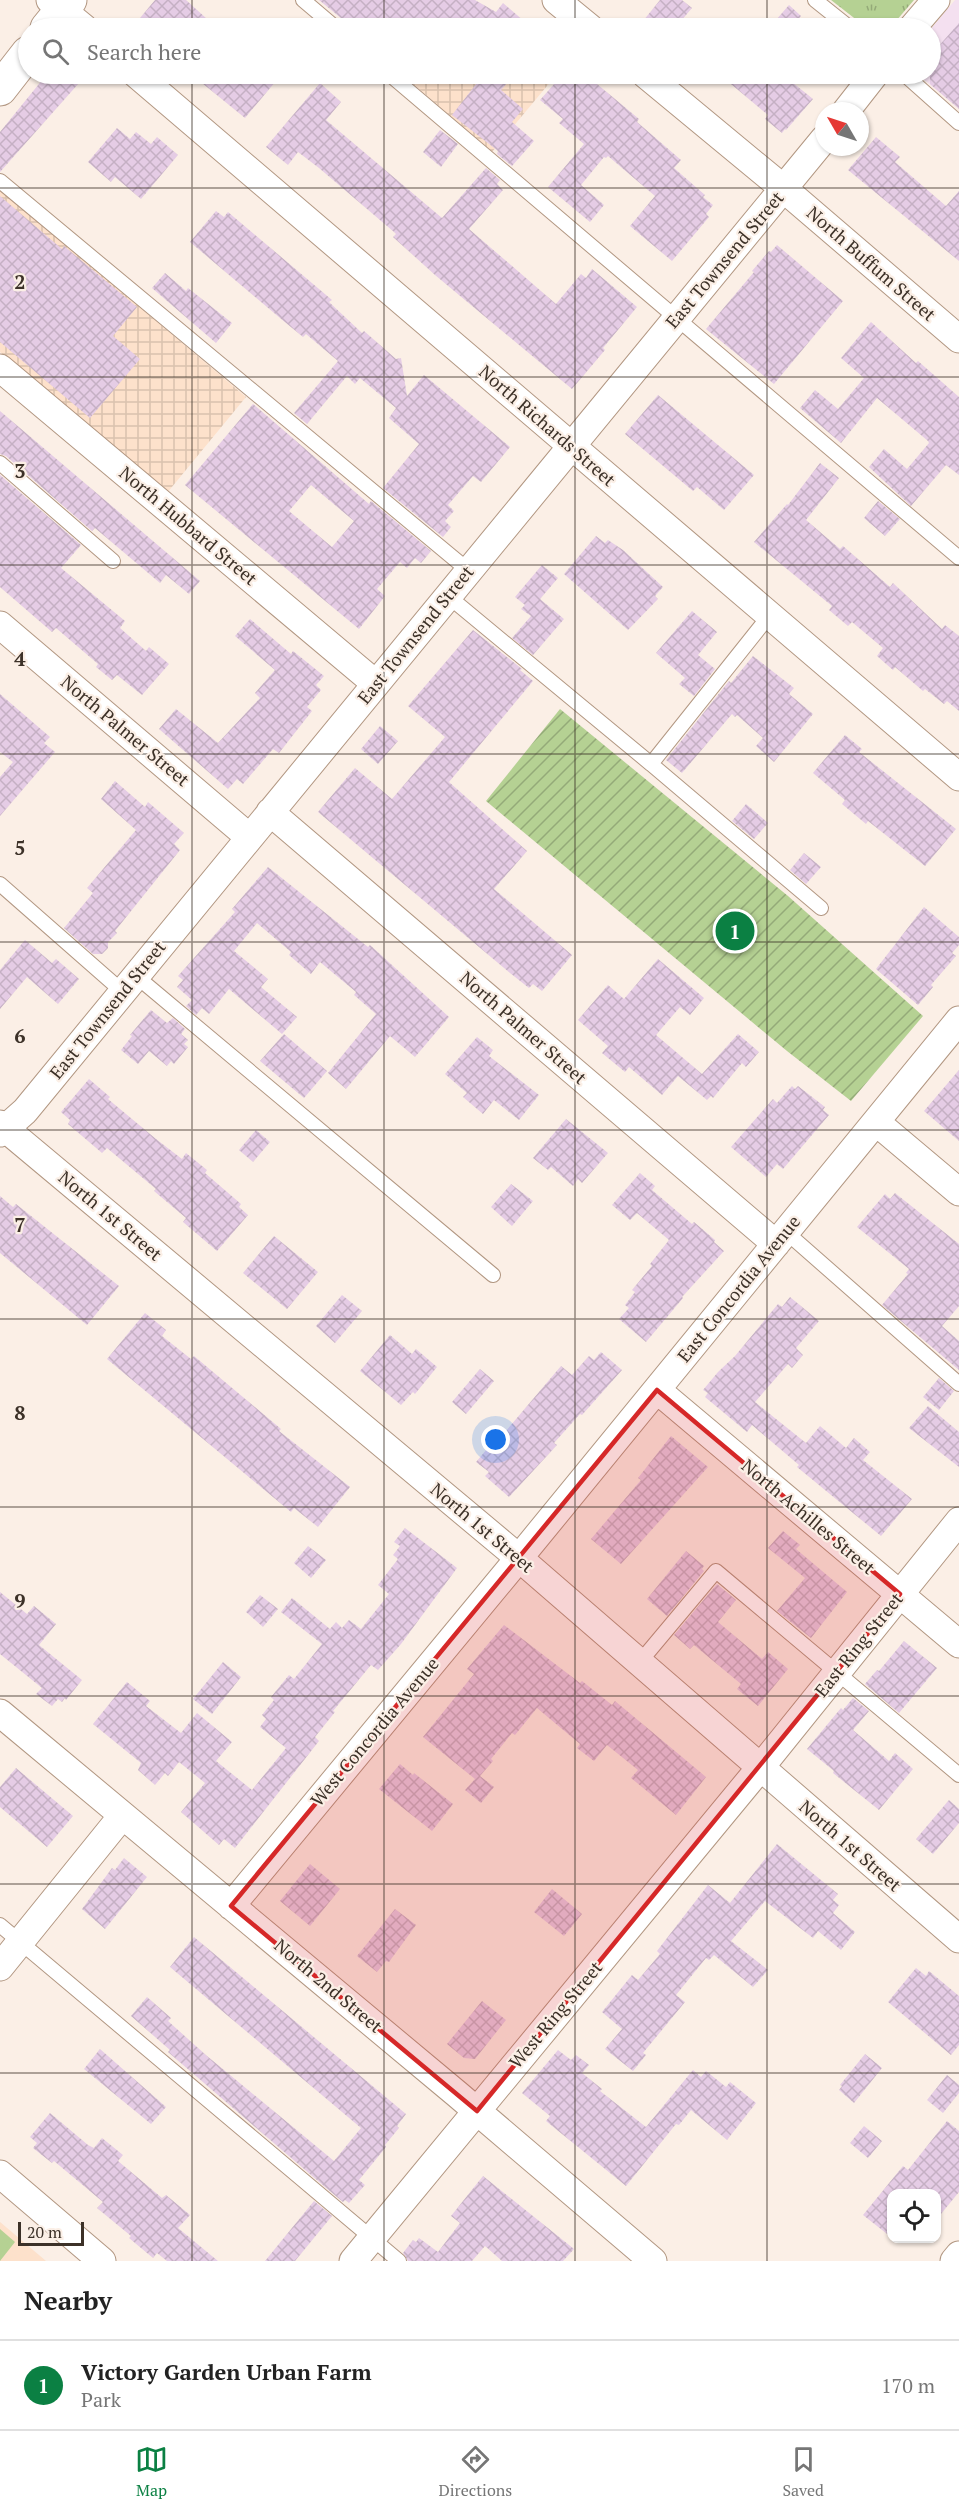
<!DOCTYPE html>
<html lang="en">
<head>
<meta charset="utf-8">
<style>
	body { margin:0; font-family:"PT Serif",serif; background:#f2f2f2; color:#222 }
	.controls { position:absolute; right:18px; bottom:18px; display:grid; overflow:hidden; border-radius:12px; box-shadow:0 2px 4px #0004 }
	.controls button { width:54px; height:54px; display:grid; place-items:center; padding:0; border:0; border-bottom:2px solid #e0e0e0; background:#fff; color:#222; font:30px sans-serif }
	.compass { position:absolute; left:815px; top:102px; width:54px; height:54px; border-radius:50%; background:#fff; box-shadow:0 2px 4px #0004; rotate:309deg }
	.scale { position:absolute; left:18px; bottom:15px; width:66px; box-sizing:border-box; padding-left:6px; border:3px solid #3c3128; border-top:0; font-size:16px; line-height:21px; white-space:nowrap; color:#3c3128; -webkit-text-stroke:4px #fbefe6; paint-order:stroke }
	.you { position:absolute; left:496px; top:1440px; width:21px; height:21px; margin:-15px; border:4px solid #fff; border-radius:50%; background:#1a73e8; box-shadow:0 0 0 9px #1a73e833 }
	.badge { display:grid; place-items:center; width:39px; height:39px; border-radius:50%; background:#0b8043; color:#fff; font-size:20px; font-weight:700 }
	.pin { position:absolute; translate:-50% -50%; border:3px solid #fff; box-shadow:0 2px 6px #0006 }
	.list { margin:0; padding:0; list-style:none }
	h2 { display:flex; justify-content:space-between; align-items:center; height:78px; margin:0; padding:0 24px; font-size:26px }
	h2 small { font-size:20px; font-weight:400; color:#767676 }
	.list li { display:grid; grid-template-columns:39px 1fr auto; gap:18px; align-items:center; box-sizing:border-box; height:90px; padding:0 24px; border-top:2px solid #e0e0e0 }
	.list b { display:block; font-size:22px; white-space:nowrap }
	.list p { margin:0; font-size:20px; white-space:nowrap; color:#767676 }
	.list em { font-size:20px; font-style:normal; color:#767676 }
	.icon { flex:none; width:33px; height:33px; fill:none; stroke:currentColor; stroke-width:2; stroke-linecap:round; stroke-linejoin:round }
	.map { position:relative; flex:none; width:959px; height:2261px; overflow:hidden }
	.search { position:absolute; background:#fff; box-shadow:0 2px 4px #0004; left:18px; right:18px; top:18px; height:66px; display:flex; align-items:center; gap:15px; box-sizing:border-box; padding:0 21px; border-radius:33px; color:#767676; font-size:22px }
	.sheet { height:168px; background:#fff }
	nav { display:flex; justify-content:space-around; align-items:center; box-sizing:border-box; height:84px; border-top:2px solid #e0e0e0; background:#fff; font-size:16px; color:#767676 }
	nav a { display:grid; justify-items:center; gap:3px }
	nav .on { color:#0b8043 }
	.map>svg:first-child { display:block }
	.commercial { fill:#f4e0f0 }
	.industrial { fill:url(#industrial-grid) }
	.built { fill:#fde1cb }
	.grass { fill:url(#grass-tufts) }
	.garden { fill:url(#garden-furrows) }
	.pitch { fill:#b5d193 }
	.building { fill:url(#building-cross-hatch); fill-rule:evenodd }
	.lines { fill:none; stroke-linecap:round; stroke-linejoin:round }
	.service-casing { stroke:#b29782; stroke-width:16 }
	.minor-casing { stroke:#b29782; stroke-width:29 }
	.tertiary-casing { stroke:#b29782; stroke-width:35 }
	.service { stroke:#fff; stroke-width:14 }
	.minor { stroke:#fff; stroke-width:27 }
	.tertiary { stroke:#fff; stroke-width:33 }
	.marked { fill:#d62828; fill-opacity:0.2; stroke:#d62828; stroke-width:4.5; stroke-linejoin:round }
	.grid { fill:none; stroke:#3c3128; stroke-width:1.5; stroke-opacity:0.55 }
	.labels { text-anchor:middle; stroke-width:4.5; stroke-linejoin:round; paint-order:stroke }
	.street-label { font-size:18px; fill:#3c3128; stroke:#fbefe6 }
	.grid-label { font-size:20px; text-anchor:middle; font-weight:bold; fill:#3c3128; stroke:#fbefe6; stroke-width:4.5; stroke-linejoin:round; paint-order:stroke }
</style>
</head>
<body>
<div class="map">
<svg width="959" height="2261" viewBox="0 0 959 2261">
	<defs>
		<pattern id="industrial-grid" width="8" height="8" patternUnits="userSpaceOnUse" patternTransform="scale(1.5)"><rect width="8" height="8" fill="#fde1cb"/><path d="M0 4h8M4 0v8" fill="none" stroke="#dac2ae"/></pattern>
		<pattern id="grass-tufts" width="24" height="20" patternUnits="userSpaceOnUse" patternTransform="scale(1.5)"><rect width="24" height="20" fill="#b5d193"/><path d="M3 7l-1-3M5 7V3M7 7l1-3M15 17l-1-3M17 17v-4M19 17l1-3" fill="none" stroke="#94aa78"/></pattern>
		<pattern id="garden-furrows" width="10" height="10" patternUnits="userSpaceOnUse" patternTransform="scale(1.5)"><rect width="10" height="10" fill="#b5d193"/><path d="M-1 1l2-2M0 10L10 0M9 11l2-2" fill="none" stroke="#94aa78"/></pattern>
		<pattern id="building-cross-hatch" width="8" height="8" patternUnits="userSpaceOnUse" patternTransform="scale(1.5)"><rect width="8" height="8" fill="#e5cce5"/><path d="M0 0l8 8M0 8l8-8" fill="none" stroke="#c5b0c4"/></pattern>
	</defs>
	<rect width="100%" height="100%" fill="#fbefe6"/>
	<!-- commercial -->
	<path class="commercial" d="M955,0H959V108L917,74H930L931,29Z"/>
	<!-- industrial -->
	<path class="industrial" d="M402,74H557L492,152Z
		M0,189L246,397L167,493L0,352Z"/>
	<!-- built -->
	<path class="built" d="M0,2222L46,2261H0Z"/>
	<!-- grass -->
	<path class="grass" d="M831,0H914L890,28H867Z"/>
	<!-- garden -->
	<path class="garden" d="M560,709L788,896L923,1016L851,1101L787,1051L486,801Z"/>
	<!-- pitch -->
	<path class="pitch" d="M0,2229L15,2242L0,2261Z"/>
	<!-- building -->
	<path class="building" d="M155,0H186L217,28H152L140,18Z
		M319,0H475L496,12L503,3L532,28H482L492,17L482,28H353Z
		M660,0H682L692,8L675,28H652L643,21Z
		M789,5L801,16L792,28H769Z
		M959,23V109L930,84V56Z
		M47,74H87L0,172V132Z
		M210,74H267L276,81L245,118L202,83Z
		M484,74H515L501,90L523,109L512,122L534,141L512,166L497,154L498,151L452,115Z
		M563,74H585L639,119L637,122L681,160L674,168L705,195L703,197L713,205L706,214L709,217L672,261L630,226L655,196L608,156L606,158L604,157L581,185L604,205L590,222L548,187L584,144L559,123L563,119L540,100Z
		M719,74H782L813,99L786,130L785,129L782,133L765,119L768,115Z
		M320,83L341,102L326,120L442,218L486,168L500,180L497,184L503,190L469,229L556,304L581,274L586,278L592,269L637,307L603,348L605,350L572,389L435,275L393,237L396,234L394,232L319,168L298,152L288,165L266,147Z
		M117,128L130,139L136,132L151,144L157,137L178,155L141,199L115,177L111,182L88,162Z
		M440,130L458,144L441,167L423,152Z
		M876,137L900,157L895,162L946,206L959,191V261L848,170Z
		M0,196L62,249L64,246L137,307L113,336L140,359L90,418L0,342Z
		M216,211L224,217L228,212L332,300L329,302L362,333L364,331L396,359L401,358L407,396L424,375L510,447L481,482L473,476L448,505L454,511L445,521L451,527L443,537L383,488L419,444L389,418L396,408L360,378L355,384L347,376L307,424L294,413L338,361L306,334L303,337L280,318L190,242Z
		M777,245L843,301L774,384L706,329L754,272L752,271L769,251L771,252Z
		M165,273L186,291L188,288L232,323L216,343L152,288Z
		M871,322L916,363L918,361L959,397V475L946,465L911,506L869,467L884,449L907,469L929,443L928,441L877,398L841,443L800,408L815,390L838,409L864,378L841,358Z
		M658,395L754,475L724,510L697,487L693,491L625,434Z
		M253,404L369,504L371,501L431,551L421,563L415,558L407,568L400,562L377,589L385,596L359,629L185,485ZM311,485L354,521L332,547L289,511Z
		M0,411L200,581L189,594L166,575L160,583L95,528L92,531L6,456L0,454Z
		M820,463L839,478L806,520L840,549L843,546L890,587L893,583L942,629L945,625L959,636V711L947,701L944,704L925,689L923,691L895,667L893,670L877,656L883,648L852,622L848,626L829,610L832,606L754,542L787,504L788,505Z
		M0,475L81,545L61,568L125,621L120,628L146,651L149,647L169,664L142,695L117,675L112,680L96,667L98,664L56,628L52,632L0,587Z
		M878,501L900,519L885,536L864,518Z
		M596,536L605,543L608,540L623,550L663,587L655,596L658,599L628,630L564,574Z
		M542,565L558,578L540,599L564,619L533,655L512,638L531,616L521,609L525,605L515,597Z
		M692,611L717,632L698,655L715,669L694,696L679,684L685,678L656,653Z
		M250,619L291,654L293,651L324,676L316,685L321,690L307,707L312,711L279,753L273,749L243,784L237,779L228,789L159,729L176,709L218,743L260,698L255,693L275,670L235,636Z
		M473,630L522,669L520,670L533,681L449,782L527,851L494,889L572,955L542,991L533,984L529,988L510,973L318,812L355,768L392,799L445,737L408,706Z
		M753,656L794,688L789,694L813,714L774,762L756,746L763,738L737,715L735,717L732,714L682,773L666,760L729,681L731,683Z
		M0,694L50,737L44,743L55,752L0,816V777L13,762L0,752Z
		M380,726L398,741L378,764L361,749Z
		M845,735L862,749L859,752L956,829L925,866L868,821L866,824L842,804L845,800L813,773Z
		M115,781L145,807L148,802L184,833L174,844L180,850L115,931L117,933L108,942V948L102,954H93L64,928L93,893L87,888L136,830L101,799Z
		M746,804L768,823L754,839L732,821Z
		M804,853L821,867L806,884L790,870Z
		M268,867L368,947L370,945L449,1017L415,1057L390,1036L346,1089L328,1073L376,1014L354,995L356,992L320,962L311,974L289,955L291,952L257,923L234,951L268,979L261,987L297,1017L282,1034L229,989L209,1014L202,1008L196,1015L186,1006L192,1000L177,987L183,980L178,976L235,912L232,909Z
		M924,907L959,937V945L952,953L956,956L931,985L933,987L918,1005L876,969Z
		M25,940L52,963L56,959L79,979L58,1004L27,977L0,1009V970Z
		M658,959L704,998L690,1015L680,1007L656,1035L702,1074L738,1034L759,1052L746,1067L742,1063L713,1098L711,1096L707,1100L678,1076L662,1095L629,1067L625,1072L602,1053L608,1046L578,1020L608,985L624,999Z
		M151,1010L167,1023L173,1018L185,1029L181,1034L188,1040L184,1044L188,1047L174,1064L171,1061L167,1066L149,1051L138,1064L121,1050L132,1036L130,1035Z
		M284,1034L327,1071L304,1098L260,1061Z
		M477,1037L493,1050L489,1056L539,1095L519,1120L494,1100L483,1114L463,1097L467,1093L445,1074Z
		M959,1070V1141L924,1111Z
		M89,1079L110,1097L108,1099L156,1139L182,1159L186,1153L207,1170L205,1173L241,1204L239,1207L248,1215L217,1251L183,1222L186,1218L154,1191L156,1189L107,1148L102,1153L68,1124L70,1120L61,1112Z
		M792,1086L795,1089L798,1086L825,1107L823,1110L829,1115L783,1169L777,1164L766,1177L731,1147L773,1099L777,1103Z
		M566,1119L608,1153L582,1183L578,1179L573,1186L551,1167L548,1170L533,1158Z
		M256,1130L270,1142L253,1162L239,1150Z
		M640,1173L655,1186L652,1190L692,1224L694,1222L715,1240L714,1242L724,1251L682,1297L683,1298L646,1342L619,1319L629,1308L625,1305L635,1292L632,1290L652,1266L650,1264L669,1240L637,1213L630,1220L612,1205Z
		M511,1184L533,1201L512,1226L491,1207Z
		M895,1193L959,1244V1306L942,1326L959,1341V1370L882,1305L908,1274L906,1273L909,1269L857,1227L885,1194L890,1199Z
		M0,1196L13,1207L16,1204L119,1286L87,1325L0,1253Z
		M274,1236L318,1272L287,1309L243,1273Z
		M342,1295L362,1311L335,1343L316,1326Z
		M790,1297L819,1321L796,1348L803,1355L792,1368L788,1364L755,1402L806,1443L820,1426L846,1448L854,1438L870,1452L863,1460L912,1499L881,1536L797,1467L799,1465L752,1425L747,1432L705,1397L708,1393L703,1390L718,1372L735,1356L778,1304L782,1307Z
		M145,1313L166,1330L162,1336L191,1359L194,1356L281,1429L279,1431L350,1487L318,1527L294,1508L291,1512L107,1359Z
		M390,1335L412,1354L416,1349L437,1367L415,1394L413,1392L401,1405L360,1371Z
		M601,1352L622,1370L582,1415L580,1414L554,1443L557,1445L509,1497L485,1476L489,1472L476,1462L487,1449L489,1451L561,1366L572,1375L589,1356L594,1360Z
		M480,1369L494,1381L466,1414L452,1402Z
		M939,1378L954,1391L939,1410L923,1397Z
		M928,1406L959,1432V1467L909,1428Z
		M671,1436L708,1467L621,1564L591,1539L641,1480L638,1478Z
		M405,1528L457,1568L401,1644L378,1670L371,1665L333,1711L335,1712L315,1737L319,1741L235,1848L224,1839L219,1845L181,1812L205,1783L179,1762L168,1776L165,1773L155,1785L138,1770L141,1763L93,1724L127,1682L150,1701L146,1706L181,1733L197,1713L232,1742L216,1761L252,1790L286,1748L260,1727L266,1719L262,1715L274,1700L271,1697L289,1675L294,1679L322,1644L281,1612L292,1598L330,1629L336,1622L342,1628L349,1620L361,1629L389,1594L378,1585L398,1559L393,1555L400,1546L394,1542Z
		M783,1531L800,1545L796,1549L847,1592L811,1638L777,1611L805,1578L768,1548Z
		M308,1546L326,1560L311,1578L294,1563Z
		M686,1551L704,1566L702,1569L704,1571L667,1616L647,1599Z
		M717,1584L736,1600L718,1622L762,1659L768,1652L788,1669L758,1706L737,1689L741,1684L694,1645L690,1649L674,1635Z
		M0,1592L27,1614L34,1606L56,1624L39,1645L82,1680L66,1700L65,1698L62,1702L58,1699L52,1706L36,1694L42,1688L0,1654Z
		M260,1595L278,1609L263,1627L246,1612Z
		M504,1625L580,1683L582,1681L612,1705L615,1701L706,1777L676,1815L631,1778L638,1770L607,1745L594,1761L577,1748L580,1744L537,1708L515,1735L512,1733L491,1759L493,1761L480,1776L494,1787L481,1803L465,1790L475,1779L423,1737L474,1674L467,1669Z
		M904,1641L937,1668L899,1713L865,1684L877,1670L879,1671Z
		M223,1662L241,1677L212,1714L193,1699Z
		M853,1698L869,1711L853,1730L889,1761L895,1753L913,1769L879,1810L833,1773L834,1771L807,1749L841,1708L843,1710Z
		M400,1764L413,1775L414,1773L453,1804L432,1831L379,1789Z
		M16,1768L73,1816L47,1847L0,1807V1787Z
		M949,1800L959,1809V1823L933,1854L916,1839Z
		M777,1844L838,1894L833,1900L839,1905L833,1913L855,1932L841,1950L818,1931L813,1938L765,1901L731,1941L768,1970L753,1987L714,1955L709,1960L706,1958L676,1995L685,2002L643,2053L646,2055L633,2071L605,2049L622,2029L602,2012L632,1975L638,1980L660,1954L657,1951L708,1885L730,1903Z
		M124,1858L147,1877L105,1929L82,1909L112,1868L115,1870Z
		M310,1864L340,1889L310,1926L280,1901Z
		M552,1889L582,1914L564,1936L534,1912Z
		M395,1909L416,1925L389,1962L386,1961L377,1972L357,1956Z
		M194,1937L406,2114L397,2126L399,2128L385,2145L386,2147L359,2180L365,2185L349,2203L345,2200L343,2202L325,2187L168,2052L170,2050L131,2016L147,1997L171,2018L168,2021L207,2056L334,2161L361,2128L170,1967Z
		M916,1968L926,1976L929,1971L959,1996V2045L951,2055L888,2002Z
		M482,2001L506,2020L475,2059L464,2058L447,2044Z
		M100,2049L166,2107L151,2124L84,2069Z
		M558,2050L571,2060L576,2055L589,2065L582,2073L602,2089L600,2091L646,2127L693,2070L701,2077L706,2071L726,2087L730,2082L756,2103L727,2140L691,2110L679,2125L676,2124L626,2186L546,2121L550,2116L522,2093Z
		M865,2054L882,2068L854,2103L839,2090L842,2086L840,2085Z
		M947,2075L959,2085V2093L943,2113L927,2100Z
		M50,2113L88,2145L94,2148L102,2138L123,2155L118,2161L162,2198L166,2195L190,2215L178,2228L218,2261H167L157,2253L153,2258L129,2238L131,2236L97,2208L103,2202L54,2161L52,2163L33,2148L37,2143L30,2137Z
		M947,2121L959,2131V2192L936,2220V2193H891V2237L863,2215L903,2166L908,2170Z
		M864,2126L882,2141L868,2158L850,2143Z
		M483,2176L574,2249L563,2261H502L485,2246L472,2261H408L403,2253L413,2240L416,2242L419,2238L438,2252L460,2223L451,2216Z
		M314,2201L332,2216L295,2261H265Z"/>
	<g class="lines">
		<defs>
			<path id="service" d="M303,0L336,28
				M815,0L850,28
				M389,74L959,558
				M904,74L959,123
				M0,181L469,571
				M0,463L113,561
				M448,596L651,764L769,616
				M651,764L821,908
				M0,884L123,992
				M136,976L493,1275
				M786,1232L959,1384
				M639,1663L716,1571L959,1775
				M0,1925L399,2261"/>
			<path id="minor" d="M50,0L84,28
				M556,0L590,28
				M912,28L936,0
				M136,74L959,777
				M645,74L784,189L959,339
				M846,111L875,74
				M0,368L376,684
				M0,625L249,837
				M270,812L776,1244
				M876,1122L959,1192
				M0,1124L519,1558L959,1939
				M0,1133L25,1111L824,139
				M657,1390L959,1644
				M0,1713L457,2094L653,2261
				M231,1906L519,1558L959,1020
				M0,1967L122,1816
				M0,2174L102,2261
				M353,2261L760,1768L959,1521
				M954,2261L959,2255"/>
			<path id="tertiary" d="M47,28L70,0
				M0,89L28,53"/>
		</defs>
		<!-- service casing -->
		<use href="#service" class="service-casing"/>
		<!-- minor casing -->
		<use href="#minor" class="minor-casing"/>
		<!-- tertiary casing -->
		<use href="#tertiary" class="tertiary-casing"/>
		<!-- service -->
		<use href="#service" class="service"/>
		<!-- minor -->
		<use href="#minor" class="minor"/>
		<!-- tertiary -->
		<use href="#tertiary" class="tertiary"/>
	</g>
	<!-- marked area -->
	<path class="marked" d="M657,1390L900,1594L477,2111L231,1906Z"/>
	<!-- grid -->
	<path class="grid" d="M192,0V28M384,0V28M575,0V28M767,0V28M192,74V2261M384,74V2261M575,74V2261M767,74V2261M0,188H959M0,377H959M0,565H959M0,754H959M0,942H959M0,1130H959M0,1319H959M0,1507H959M0,1696H959M0,1884H959M0,2073H959"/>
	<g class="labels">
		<!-- street labels -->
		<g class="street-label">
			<text transform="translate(725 260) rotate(-50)" y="6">East Townsend Street</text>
			<text transform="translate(871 264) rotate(41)" y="6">North Buffum Street</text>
			<text transform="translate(547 426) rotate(41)" y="6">North Richards Street</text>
			<text transform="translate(188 526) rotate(40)" y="6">North Hubbard Street</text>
			<text transform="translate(416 635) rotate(-51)" y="6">East Townsend Street</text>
			<text transform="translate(125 731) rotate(40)" y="6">North Palmer Street</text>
			<text transform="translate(108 1010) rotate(-51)" y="6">East Townsend Street</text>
			<text transform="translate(523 1028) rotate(41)" y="6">North Palmer Street</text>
			<text transform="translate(110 1216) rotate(40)" y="6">North 1st Street</text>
			<text transform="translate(739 1289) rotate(-51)" y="6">East Concordia Avenue</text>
			<text transform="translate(808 1517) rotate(40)" y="6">North Achilles Street</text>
			<text transform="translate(482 1528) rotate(40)" y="6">North 1st Street</text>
			<text transform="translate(859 1645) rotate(-51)" y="6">East Ring Street</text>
			<text transform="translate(375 1732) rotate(-50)" y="6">West Concordia Avenue</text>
			<text transform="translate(850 1846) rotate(41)" y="6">North 1st Street</text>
			<text transform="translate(328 1986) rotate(40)" y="6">North 2nd Street</text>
			<text transform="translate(556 2015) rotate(-50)" y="6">West Ring Street</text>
		</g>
	</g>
	<g class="grid-label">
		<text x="20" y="289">2</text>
		<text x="20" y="478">3</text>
		<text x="20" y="666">4</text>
		<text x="20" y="855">5</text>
		<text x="20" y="1043">6</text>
		<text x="20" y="1232">7</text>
		<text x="20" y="1420">8</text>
		<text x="20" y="1608">9</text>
	</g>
</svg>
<div class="controls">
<button><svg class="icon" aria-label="locate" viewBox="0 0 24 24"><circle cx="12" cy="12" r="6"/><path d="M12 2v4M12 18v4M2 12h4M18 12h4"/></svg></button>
</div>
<svg class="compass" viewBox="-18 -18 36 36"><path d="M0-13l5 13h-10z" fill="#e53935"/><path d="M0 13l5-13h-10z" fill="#767676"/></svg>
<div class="scale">20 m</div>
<div class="you"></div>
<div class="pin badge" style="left:735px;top:931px">1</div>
<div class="search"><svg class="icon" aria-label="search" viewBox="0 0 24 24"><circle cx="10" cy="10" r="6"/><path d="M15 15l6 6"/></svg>Search here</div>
</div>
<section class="sheet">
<h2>Nearby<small></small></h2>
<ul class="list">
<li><span class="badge">1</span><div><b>Victory Garden Urban Farm</b><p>Park</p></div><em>170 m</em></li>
</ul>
</section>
<nav>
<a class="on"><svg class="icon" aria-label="map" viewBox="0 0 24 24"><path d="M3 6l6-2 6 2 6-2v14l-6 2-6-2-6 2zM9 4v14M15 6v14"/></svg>Map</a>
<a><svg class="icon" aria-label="directions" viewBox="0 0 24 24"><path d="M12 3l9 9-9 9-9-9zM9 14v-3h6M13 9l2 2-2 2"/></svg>Directions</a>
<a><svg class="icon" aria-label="saved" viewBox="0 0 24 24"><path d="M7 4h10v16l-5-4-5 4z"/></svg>Saved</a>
</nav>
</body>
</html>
